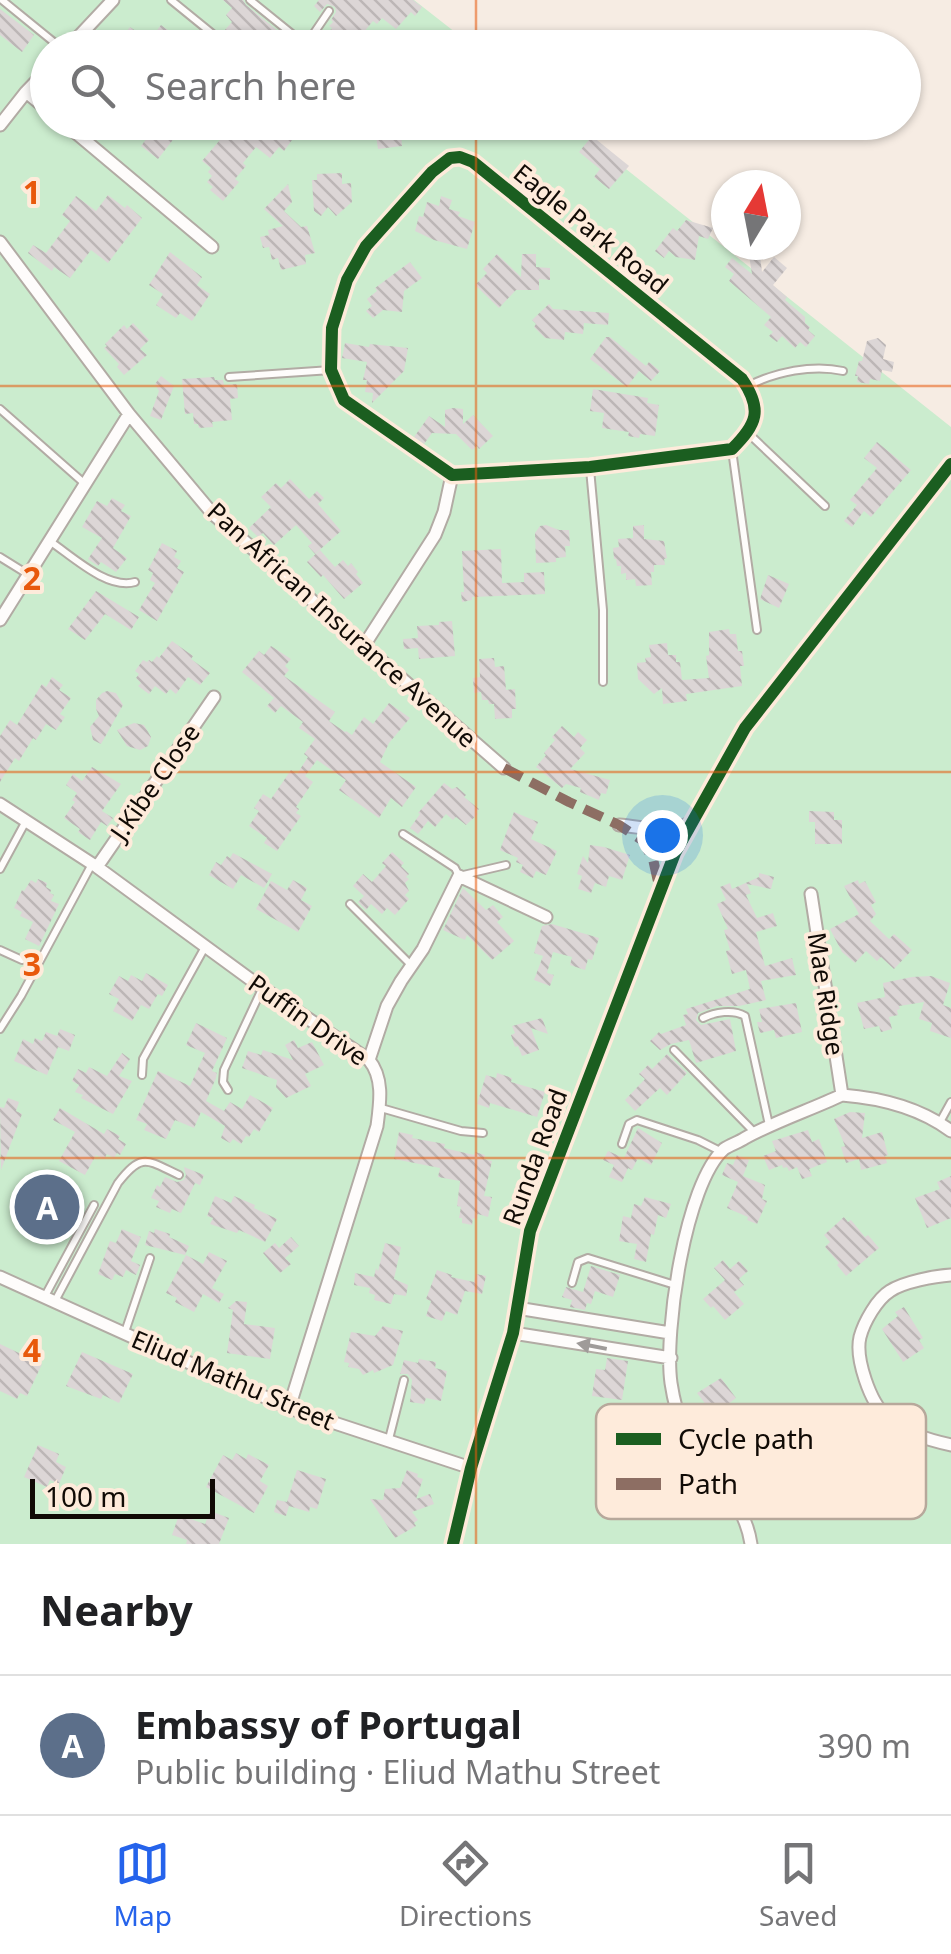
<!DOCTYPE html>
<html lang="en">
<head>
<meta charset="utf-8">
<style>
	body { margin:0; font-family:"Noto Sans",sans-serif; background:#f2f2f2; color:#202124 }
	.compass { position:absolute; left:711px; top:170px; width:90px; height:90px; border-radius:50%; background:#fff; box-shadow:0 2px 8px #0004; rotate:10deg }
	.scale { position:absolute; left:30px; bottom:25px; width:185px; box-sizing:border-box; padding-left:10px; border:5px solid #100a05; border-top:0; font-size:28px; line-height:35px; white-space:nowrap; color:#100a05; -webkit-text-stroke:8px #feebdb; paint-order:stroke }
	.you { position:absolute; left:662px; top:835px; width:35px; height:35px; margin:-25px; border:8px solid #fff; border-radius:50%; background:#1a73e8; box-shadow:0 0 0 15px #1a73e833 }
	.badge { display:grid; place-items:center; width:65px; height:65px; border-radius:50%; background:#2563eb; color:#fff; font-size:32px; font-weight:700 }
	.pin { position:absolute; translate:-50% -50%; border:5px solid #fff; box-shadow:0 2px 10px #0006 }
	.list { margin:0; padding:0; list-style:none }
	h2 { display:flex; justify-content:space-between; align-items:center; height:130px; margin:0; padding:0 40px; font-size:42px }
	h2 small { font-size:32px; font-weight:400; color:#757577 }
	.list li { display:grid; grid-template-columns:65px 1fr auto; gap:30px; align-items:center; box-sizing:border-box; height:140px; padding:0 40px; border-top:2px solid #e0e0e0 }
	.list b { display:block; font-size:38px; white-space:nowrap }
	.list p { margin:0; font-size:32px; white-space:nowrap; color:#757577 }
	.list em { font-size:32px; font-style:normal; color:#757577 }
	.icon { flex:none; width:55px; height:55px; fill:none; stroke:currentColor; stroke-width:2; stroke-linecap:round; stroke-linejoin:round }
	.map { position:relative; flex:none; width:951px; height:1544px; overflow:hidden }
	.search { position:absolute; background:#fff; box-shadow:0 2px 8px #0004; left:30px; right:30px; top:30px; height:110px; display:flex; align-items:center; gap:25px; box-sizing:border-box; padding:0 35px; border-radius:55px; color:#757577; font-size:38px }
	.sheet { height:270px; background:#fff }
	nav { display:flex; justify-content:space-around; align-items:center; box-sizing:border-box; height:140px; border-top:2px solid #e0e0e0; background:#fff; font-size:28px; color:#757577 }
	nav a { display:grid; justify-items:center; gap:5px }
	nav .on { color:#2563eb }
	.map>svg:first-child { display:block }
	.garden { fill:#cbecce }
	.building { fill:url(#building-back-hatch) }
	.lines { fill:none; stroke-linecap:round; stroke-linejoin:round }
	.lane-casing { stroke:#b2aba4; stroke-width:10 }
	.street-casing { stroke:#b2aba4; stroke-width:15 }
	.lane { stroke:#fefcfb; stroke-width:6 }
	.street { stroke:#fefcfb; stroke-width:11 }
	.quiet { stroke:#8d6e63; stroke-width:10; stroke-dasharray:20 10; stroke-linecap:butt }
	.cycleway-casing { stroke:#feebdb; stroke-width:19 }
	.cycleway { stroke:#1b5e20; stroke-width:12 }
	.oneway { fill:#9f9b99 }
	.grid { fill:none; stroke:#e8590c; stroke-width:2.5; stroke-opacity:0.55 }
	.labels { text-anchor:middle; stroke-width:8; stroke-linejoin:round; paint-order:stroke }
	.street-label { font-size:25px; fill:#100a05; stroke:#feebdb }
	.key { fill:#feebdb; stroke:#b7a89b; stroke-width:2.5 }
	.key-label { font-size:28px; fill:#100a05 }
	.grid-label { font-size:32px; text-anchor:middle; font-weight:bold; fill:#e8590c; stroke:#feebdb; stroke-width:8; stroke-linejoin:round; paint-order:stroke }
</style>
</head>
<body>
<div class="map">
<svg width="951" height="1544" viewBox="0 0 951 1544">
	<defs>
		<pattern id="building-back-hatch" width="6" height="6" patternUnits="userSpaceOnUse" patternTransform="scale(2.5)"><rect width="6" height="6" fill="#dcd6d6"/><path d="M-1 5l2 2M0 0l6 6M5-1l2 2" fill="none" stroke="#bcb6b6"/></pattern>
	</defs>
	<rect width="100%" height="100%" fill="#f6ece3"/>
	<!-- garden -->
	<path class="garden" d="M0,0H414L474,47L48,48V122L568,123L951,427V1544H0Z"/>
	<!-- building -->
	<path class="building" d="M223,0H243L246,5L293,43L301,48H242L224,31L232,22L226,15L232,8Z
		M319,0H413L422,7L415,16L411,12L396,29L382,18L377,24L373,21L353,45L349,42L346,46L329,32L332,28L329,26L333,22L331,20L336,12L335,7L327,4L320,12L314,6Z
		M0,9L34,35L22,52L0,35Z
		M161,25L177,37L169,48H126L118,42L130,27L147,39L149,36L151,38Z
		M159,122H179L174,129L179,132L158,159L141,146Z
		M213,122H270L276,127L280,122H298L287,136L292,140L284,151L279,147L270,158L256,147L243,163L246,166L235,179L239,182L223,201L210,190L213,187L207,182L212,176L208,172L211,168L202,161L225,134Z
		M368,122H409L410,133L401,134L402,146L378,149L376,136L369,137Z
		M592,136L629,166L609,189L594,177L600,169L579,152Z
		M342,173V184L351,183L352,202L336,216L328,207L321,216L314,211L312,180H317V174Z
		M288,184L292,202L284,211L301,227L307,226L315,253L305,255L306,264L281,270L278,258L272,260L269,247L263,248L260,237L269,235L268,230L283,226L264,209Z
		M108,195L125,208L127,205L142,218L108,263L91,250L70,278L54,267L52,271L28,253L33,245L46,253L70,221L62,215L76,196L96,211Z
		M441,196L452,200L449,209L460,212L458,216L475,222L467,249L434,240L415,231L419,216L423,217L427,202L439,206Z
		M686,220L713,228L708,239L699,236L695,260L676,257L669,251L664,258L655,251L673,228L677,231Z
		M759,248L762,272L774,257L787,268L773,285L787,297L785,300L805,317V323L810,327L808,330L815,336L806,347L800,342L795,348L782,336L777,342L769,336L773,332L764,325L771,317L729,281L734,274L725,267L732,258L752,274L748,249Z
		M170,252L202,277L197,285L210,294L192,321L180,313L176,318L156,305L163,294L149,285Z
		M497,254L521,277L522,254H536V267L550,268V280L539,279V290H516L499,308L475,285L487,273L483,269Z
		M410,262L422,278L404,291L402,312L383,310L373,318L366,311L372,306L367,299L377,291L375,288Z
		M549,304L553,309L609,313L608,325L584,323L583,334L565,332L564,340L545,338L534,327L536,324L532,320Z
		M133,323L149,340L140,349L147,355L124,375L117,367L119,364L104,348L107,346L105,344L124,325L127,329Z
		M606,337H610L646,366L649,362L660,371L651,381L639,371L627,387L590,359Z
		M878,338L886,345L883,359L894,362L892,372L882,370L880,381L870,379L869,384L857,382L858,376H855L859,361H862L867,341Z
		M345,343L369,347L370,344L408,348L404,371L372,403L373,393L365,392L367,380H363L367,362L342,358Z
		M161,376L174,386L161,420L150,416L159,391L155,384Z
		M214,377L215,380H223L224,385L237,384L238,398L230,399L232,420L212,422L213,427L199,428L198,424H194L193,413L185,414L182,379Z
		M593,389L648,398L647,403L659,405L655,436L640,434L639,438L628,436L629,432L602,428L604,413L590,411Z
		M453,408L463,409V424L473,415L493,436L479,449L477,446L472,450L456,434L432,433L424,444L414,437L429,416L445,427V410Z
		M877,442L911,470L871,517L864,511L852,527L844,521L857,505L850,500L877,468L864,458Z
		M290,479L309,499L317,491L324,498L318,504L341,531L315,554L308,546L312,543L296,525L274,545L263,533L258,537L249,528L271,507L261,497L276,483L281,488Z
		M112,498L125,505L121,511L131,516L113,548L127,558L116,572L101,562L98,566L88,559L102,538L82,527L97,501L107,506Z
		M546,525L559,530H569L570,546H565L566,557L556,558V562L536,563L535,533L540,526Z
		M644,525V539L664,541L667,558L664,559L665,565H654V572H651L652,585L636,586L635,579L626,580V573L621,574V566H617L616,559H614L613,548L619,547L618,539L633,538V526Z
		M162,543L177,551L174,557L181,561L177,568L184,572L157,621L139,610L155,583L150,580L153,573L148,570Z
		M501,549L502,583L524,582V573L544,572L545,594L472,597V600L462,602L461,592H464L462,551Z
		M320,550L335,567L343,560L348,566L351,563L358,572L356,574L363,583L344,599L323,575L321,577L307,562Z
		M768,575L789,584L779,608L760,599Z
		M96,591L139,617L131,630L105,614L85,640L68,629Z
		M452,621L455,656L419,659L418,648L404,649L403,639L418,638L417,626L439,625V622Z
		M729,629L730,634H736L738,651H742L744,666H740L742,686L686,694L687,701L663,704L662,688L654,694L638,679L637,663L646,662L645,658L651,657L649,645L667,643L668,655H676V662H680L682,680L709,678L706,656L709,655V632Z
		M172,641L193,656L191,659L210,673L200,685L188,677L176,694L170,689L166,694L155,686L149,694L138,686L141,683L136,678L139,674L135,671L143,660L147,662L149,660L152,662L157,656L159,658Z
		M271,646L291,659L285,666L289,670L284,676L335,712L329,721L345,732L346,731L352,735L364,717L373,724L389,703L410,718L389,743L380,762L416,787L402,807L391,798L379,818L339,790L346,780L317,760L305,776L313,782L296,807L299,809L296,813L301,816L277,851L264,843L267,838L249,826L259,811L254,808L263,794L271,799L291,770L297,774L308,757L304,754L315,739L299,728L303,722L281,706L275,713L267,706L274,698L242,672L259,651L264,655Z
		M494,658L495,667L504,666L506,690L515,689L516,709H512V718L495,719L494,704H489L488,700H482L481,692L474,693L473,678L480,677L479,659Z
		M52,677L63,685L59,690L71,698L60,714L65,717L56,730L46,724L36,740L33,738L19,761L15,758L0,782V736L10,720L17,725L42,684L46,687Z
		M107,691L116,693L123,705L101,744L93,740L90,727L99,716L96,709V700L102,693Z
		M134,723L144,725L151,737L148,746L140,750L127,746L117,730Z
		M562,726L574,737L578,732L587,740L580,748L585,753L570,769L610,780L606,794L601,793L599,800L580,792L581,788L566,784L562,788L536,767L546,755L544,753L555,740L552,737Z
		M92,767L121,784L102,811L113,818L107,826L101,822L90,840L78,832L80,829L64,818L75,802L72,800L77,793L66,785L73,774L82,781Z
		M444,783L452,789L457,787L466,795L464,797L479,809L476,812L478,814L466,825L456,817L453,820L446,814L435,827L428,821L418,834L410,828L420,814L418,813Z
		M809,811L834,812V820H842V844H815V822H809Z
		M514,812L538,822L531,839L557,851L546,875L536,871L533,878L520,872L523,865L516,862L518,858L500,850Z
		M590,845L604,847L630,855L622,880L609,876L606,887L595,883L591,893L578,889L582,876L577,874L583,856L588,863Z
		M392,852L404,863L401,866L409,874L406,877L409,879L405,883L409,891L405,895L409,899L395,915L387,908L382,914L371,904L366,910L358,902L364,896L353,886L363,874L372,882L386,866L382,863Z
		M233,853L272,874L264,888L241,875L233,889L209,875L216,862L221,865L227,856L230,858Z
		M759,873L774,877L771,889L747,884L751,893L746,895L757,918L773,913L777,926L756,932L765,966L792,958L796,975L761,981L766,1000L739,1006H717L698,1013L696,1020L701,1025L730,1019L736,1051L696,1063L689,1040L671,1044L660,1050L650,1041L659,1032L661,1034L686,1025L683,1015L688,1014L686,1009L750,989L746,970L732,974L726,951L730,950L724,930L728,929L717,904L726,900L720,887L730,883L732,889L759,877Z
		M38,879L47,883L46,887L51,890L50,893L54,895L51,901L59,904L39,946L25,939L33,922L20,916L22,912L14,908L22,890L24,891L31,880L36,883Z
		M293,880L307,888L301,900L312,906L298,932L256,909L271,881L287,890Z
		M858,880L859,884L865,881L876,902L871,905L876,914L870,921L889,939L894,934L912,950L894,969L881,957L877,961L866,951L855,963L842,952L830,929L859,914L844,886Z
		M463,888L486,910L493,905L503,917L497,922L514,941L492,960L467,935L465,940L443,930Z
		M552,924L599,938L592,960L588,959L585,970L570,965L572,957L553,952L547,973L554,975L550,986L534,980L543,956L534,953L542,926Z
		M146,973L168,985L162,996L158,994L149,1009L141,1005L132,1021L113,1011L119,999L109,994L119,976L128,981L131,975L142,981Z
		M931,976L950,983L943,1005L951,1008V1038L930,1031L932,1023L919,1019L924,1002L899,1006L900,1009L897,1010L898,1015L889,1017L892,1029L881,1032L879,1026L864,1029L857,1003L885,997L883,983L912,977Z
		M796,1003L802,1032L776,1038L774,1030L760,1033L757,1022H762L759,1009Z
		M542,1018L548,1034L531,1028L539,1050L522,1056L518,1046L515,1047L511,1035L515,1033L512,1026Z
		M196,1023L227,1038L212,1071L217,1073L216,1078L206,1101L224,1111L230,1102L242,1109L250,1095L273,1108L259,1132L254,1129L249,1137L246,1136L241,1144L233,1139L230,1143L221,1138L225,1126L201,1112L194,1128L175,1120L166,1139L144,1130L147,1124L136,1120L158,1071L190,1086L205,1053L186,1045Z
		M60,1029L75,1035L69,1051L58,1047L47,1075L14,1061L23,1039L33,1044L35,1038L42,1041L46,1032L57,1036Z
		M294,1040L298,1048L312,1042L324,1065L305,1074L311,1086L286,1098L276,1087L277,1080L242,1068L248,1051L261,1055L263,1050L293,1060L285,1045Z
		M122,1053L130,1059L119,1076L132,1081L113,1114L81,1098L83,1095L75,1092L79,1085L72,1081L78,1069L86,1073L89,1067L107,1076Z
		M667,1054L687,1073L667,1095L660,1088L635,1111L625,1100L645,1079L639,1074L648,1065L652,1069Z
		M497,1073L512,1078L511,1082L545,1092L537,1117L490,1103L489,1108L477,1104L486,1075L496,1078Z
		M8,1098L19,1102L16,1111L22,1114L1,1170L0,1107L4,1108Z
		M60,1108L104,1134L107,1129L120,1136L118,1139L126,1144L120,1155L117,1153L114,1158L107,1154L104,1159L96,1155L85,1175L59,1161L75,1132L53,1120Z
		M850,1112L865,1113L862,1138L882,1132L888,1155L885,1156L887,1163L861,1170L859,1159L846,1163L841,1147L845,1146L834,1119Z
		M638,1128L662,1143L651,1165L638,1158L632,1170L628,1168L622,1182L609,1177L614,1165L603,1160L608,1151L624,1158Z
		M808,1130L812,1142L819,1139L827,1162L809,1169L812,1176L802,1179L797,1167L789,1171L787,1167L783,1168L782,1165L769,1170L763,1156L776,1151L772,1141Z
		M399,1132L413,1135L412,1138L445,1144L444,1148L474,1155L475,1152L485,1155L484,1159L492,1161L484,1196L492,1197L488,1217L478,1214L477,1219L473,1218L472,1225L462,1223V1218H459L461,1207L457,1206L460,1181L438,1177L440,1168L394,1159Z
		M737,1155L749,1160L743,1176L765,1185L762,1199L767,1201L757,1224L747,1220L748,1217L727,1208L738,1182L722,1175L727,1163L733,1165Z
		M184,1167L204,1175L200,1185L195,1183L181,1213L172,1209L170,1213L156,1207L159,1201L151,1198L157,1185L160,1187L165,1177L177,1182L184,1180L186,1175Z
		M951,1176V1218L927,1228L915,1198L940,1189L937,1182Z
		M26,1179L40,1185L37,1191L46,1195L45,1198L66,1209L63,1217L69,1220L64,1231L59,1229L56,1234L38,1226L40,1222L28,1217L31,1211L15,1204Z
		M215,1196L231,1203L234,1196L255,1205L254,1208L277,1219L265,1242L239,1230L237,1233L210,1224L213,1218L207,1216Z
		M645,1197L671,1204L666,1218L658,1215L654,1235L651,1234L646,1262L634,1259L637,1244L619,1241L623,1216L631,1218L634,1204L641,1206Z
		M844,1217L848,1222L851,1220L865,1237L868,1235L879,1248L846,1276L837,1265L839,1263L825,1247L830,1242L824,1235Z
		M122,1229L141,1237L131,1261L140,1265L136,1275L126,1270L123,1277L115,1274L112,1280L98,1274L110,1241L116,1243Z
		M155,1229L170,1234L169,1237L189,1246L185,1255L145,1245L149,1231L154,1233Z
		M291,1237L299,1246L285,1258L291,1264L280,1273L263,1253L275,1243L279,1248Z
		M385,1243L401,1247L394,1279L408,1285L406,1296L394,1294L391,1304L374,1300L375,1295L369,1293L370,1288L354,1285L355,1273L374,1277L376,1268L378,1271Z
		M209,1252L227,1261L212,1288L224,1294L219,1303L203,1294L194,1312L175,1302L177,1298L166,1293L186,1255L203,1264Z
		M723,1260L730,1269L739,1261L748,1271L739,1279L744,1285L734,1292L744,1304L725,1320L713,1306L711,1308L703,1299L725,1280L714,1268Z
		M591,1266L620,1275L613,1297L595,1291L591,1304L587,1303L585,1310L570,1307L572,1300L562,1297L566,1287L583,1292Z
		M437,1270L452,1275L451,1277L474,1282L476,1274L486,1276L482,1294L465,1291L457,1315L446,1311L442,1321L426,1316L431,1301L426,1299Z
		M236,1301L247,1302L244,1324L275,1328L270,1359L227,1353L233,1310L228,1308Z
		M904,1307L923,1338L919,1340L924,1348L903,1362L882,1329L898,1316L895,1312Z
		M383,1326L403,1331L393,1365L374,1373L373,1370L363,1375L359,1369L348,1367L349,1363L344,1362L351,1332L375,1336Z
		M0,1344L42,1364L27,1396L20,1393L17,1399L0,1391Z
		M82,1352L133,1374L119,1403L103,1395L101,1399L66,1386Z
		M607,1358L628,1361L622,1400L592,1396L596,1369L605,1370Z
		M419,1359L436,1362L435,1368L447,1371L441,1401L426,1398L424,1404L410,1402L412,1380L408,1374H400L404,1360L418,1363Z
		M721,1378L736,1398L727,1405L734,1415L712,1434L706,1425L716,1418L697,1393Z
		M38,1445L59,1454L56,1462L66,1467L59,1484L50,1480L47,1487L24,1477Z
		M236,1453L246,1459L248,1454L269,1465L260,1481L268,1486L254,1513L206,1487L223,1455L232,1460Z
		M297,1470L326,1479L317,1509L310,1507L309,1512L289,1506L286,1516L274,1512L277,1500L287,1502Z
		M407,1470L418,1474L417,1477L423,1479L416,1499L430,1494L434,1504L412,1512L418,1520L414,1523L416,1526L395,1538L370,1499L383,1500L385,1489L400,1488Z
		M210,1511L229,1518L219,1544H186L187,1540L172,1535L179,1515L205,1524Z"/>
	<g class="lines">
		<defs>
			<path id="lane" d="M2,0L61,48
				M171,0L230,48
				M250,0L297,38L305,40L312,36L329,11
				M229,377L331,370
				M748,386C775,372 813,364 843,371
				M0,409L85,484
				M748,433L825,506
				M732,450L757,630
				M590,469L603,610V682
				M51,542C73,557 108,590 135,582
				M0,557L29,575
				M403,834L455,868L459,876L506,865
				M0,869L26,821
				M350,904L411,965
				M0,950L22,960
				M703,1018C715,1012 733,1009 745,1016L769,1125
				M0,1029L21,996L92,864
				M674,1050L755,1133
				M142,1075L143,1059L205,947
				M228,1090L223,1082L224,1070L262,989
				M381,1108L461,1131L483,1133
				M940,1122L951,1102
				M622,1144L629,1124L637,1120L698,1140L722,1152
				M572,1283L578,1262L588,1258L675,1285
				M45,1296L94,1205
				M55,1301L118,1183C142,1152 147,1160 179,1175
				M125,1332L150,1258
				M389,1439L404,1380"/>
			<path id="street" d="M68,48L113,0
				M26,92L48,110
				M63,122L212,247
				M0,125L26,92L48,69
				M460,157L473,162L742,379C763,410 757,424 732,449L590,467L452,475L344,400L331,370L332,328L347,280L366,246L432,172L450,158Z
				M0,242L129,414L212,513L504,768
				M0,620L129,414
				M363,647L435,535L444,512L452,475
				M0,804L97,867L254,982L369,1060C384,1078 380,1103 377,1126L289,1408
				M619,825C645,827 666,835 690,823
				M97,867L214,697
				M369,1060L387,1006L401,981L423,949L459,876L546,917
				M842,1095C880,1098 920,1108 951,1131
				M951,1275C935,1276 903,1282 890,1291C877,1299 864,1322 860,1337C855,1358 870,1403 887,1417C908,1434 925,1439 951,1445
				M0,1277L289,1408L471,1468
				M517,1308L670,1333
				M513,1333L671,1358
				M453,1544L471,1468L513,1333L530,1231L675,853L745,728L951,464
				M751,1544C743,1491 700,1469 683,1427C677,1414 673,1396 671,1383C664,1332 685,1184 724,1149C730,1145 739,1142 745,1138C776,1121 810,1110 842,1095L811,894"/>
		</defs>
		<!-- lane casing -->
		<use href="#lane" class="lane-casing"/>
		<!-- street casing -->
		<use href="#street" class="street-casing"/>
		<!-- lane -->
		<use href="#lane" class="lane"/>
		<!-- street -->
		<use href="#street" class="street"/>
		<!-- quiet -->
		<path class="quiet" d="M504,768L569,802L619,825L642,840L653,859L659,886"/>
		<defs>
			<path id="cycleway" d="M460,157L473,162L742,379C763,410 757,424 732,449L590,467L452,475L344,400L331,370L332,328L347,280L366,246L432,172L450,158Z
				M453,1544L471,1468L513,1333L530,1231L675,853L745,728L951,464"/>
		</defs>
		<!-- cycleway casing -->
		<use href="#cycleway" class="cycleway-casing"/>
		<!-- cycleway -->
		<use href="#cycleway" class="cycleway"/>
	</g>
	<!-- one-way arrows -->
	<defs><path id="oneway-solid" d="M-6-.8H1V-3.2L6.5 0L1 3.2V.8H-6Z" transform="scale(2.5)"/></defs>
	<use class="oneway" href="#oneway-solid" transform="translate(592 1346) rotate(-169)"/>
	<!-- grid -->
	<path class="grid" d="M476,0V48M476,122V1544M0,386H951M0,772H951M0,1158H951"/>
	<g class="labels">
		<!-- street labels -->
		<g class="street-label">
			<text transform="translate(591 229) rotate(39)" y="9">Eagle Park Road</text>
			<text transform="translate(342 625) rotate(42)" y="9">Pan African Insurance Avenue</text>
			<text transform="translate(155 782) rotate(-55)" y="9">J.Kibe Close</text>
			<text transform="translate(826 994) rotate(81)" y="9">Mae Ridge</text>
			<text transform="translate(308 1020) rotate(35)" y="9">Puffin Drive</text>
			<text transform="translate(535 1157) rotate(-70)" y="9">Runda Road</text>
			<text transform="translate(233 1380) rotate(23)" y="9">Eliud Mathu Street</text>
		</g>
	</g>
	<!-- legend -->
	<rect x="596" y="1404" width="330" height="115" rx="15" class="key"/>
	<rect x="616" y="1433" width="45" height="12" fill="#1b5e20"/>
	<rect x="616" y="1478" width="45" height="12" fill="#8d6e63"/>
	<g class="key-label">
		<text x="678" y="1449">Cycle path</text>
		<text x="678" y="1494">Path</text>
	</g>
	<g class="grid-label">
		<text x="32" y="204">1</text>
		<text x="32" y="590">2</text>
		<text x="32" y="976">3</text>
		<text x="32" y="1362">4</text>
	</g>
</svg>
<svg class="compass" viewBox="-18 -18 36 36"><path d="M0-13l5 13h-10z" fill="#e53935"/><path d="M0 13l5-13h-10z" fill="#757577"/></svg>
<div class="scale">100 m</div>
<div class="you"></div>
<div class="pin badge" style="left:47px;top:1207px;background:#5c6f8a">A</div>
<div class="search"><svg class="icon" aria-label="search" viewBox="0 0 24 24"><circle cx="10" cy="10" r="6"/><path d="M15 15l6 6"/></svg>Search here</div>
</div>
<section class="sheet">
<h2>Nearby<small></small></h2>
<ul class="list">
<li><span class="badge" style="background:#5c6f8a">A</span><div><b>Embassy of Portugal</b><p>Public building · Eliud Mathu Street</p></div><em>390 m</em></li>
</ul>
</section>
<nav>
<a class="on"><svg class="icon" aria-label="map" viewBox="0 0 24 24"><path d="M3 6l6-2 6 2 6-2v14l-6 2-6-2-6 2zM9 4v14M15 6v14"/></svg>Map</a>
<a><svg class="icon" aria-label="directions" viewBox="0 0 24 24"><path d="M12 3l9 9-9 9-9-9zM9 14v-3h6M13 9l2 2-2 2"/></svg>Directions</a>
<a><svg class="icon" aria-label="saved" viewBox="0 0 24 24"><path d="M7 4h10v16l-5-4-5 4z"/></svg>Saved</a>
</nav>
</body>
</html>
